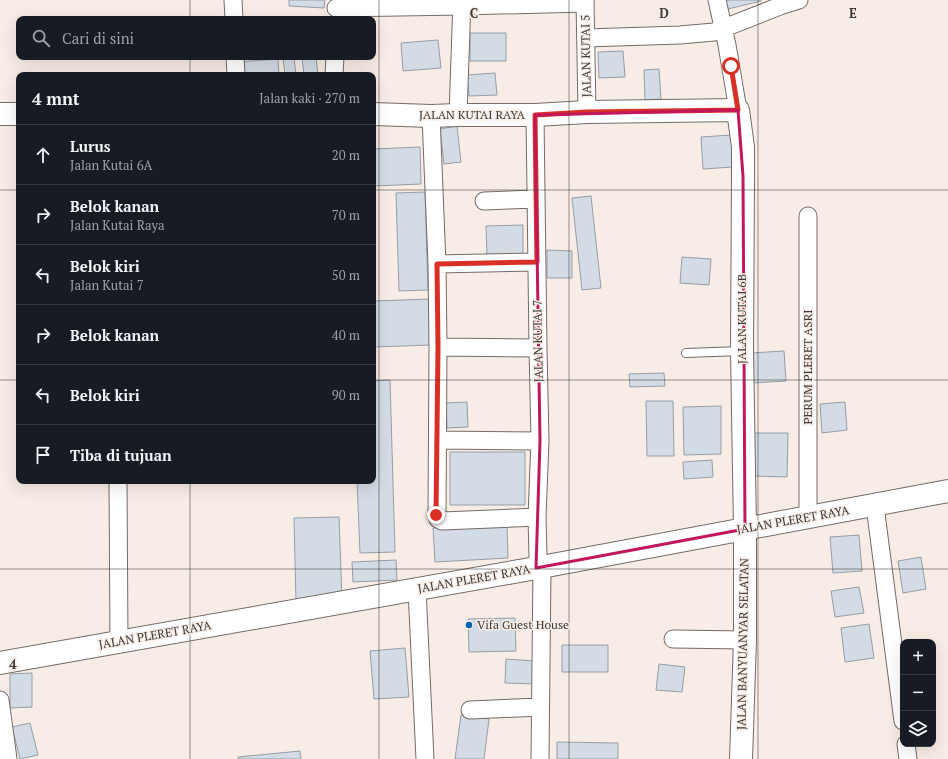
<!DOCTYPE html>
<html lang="id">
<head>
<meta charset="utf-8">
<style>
	body { margin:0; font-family:"PT Serif",serif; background:#20242c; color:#f1f3f6 }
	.controls { position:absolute; right:12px; bottom:12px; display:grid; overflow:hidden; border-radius:8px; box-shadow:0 4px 16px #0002 }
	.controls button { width:36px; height:36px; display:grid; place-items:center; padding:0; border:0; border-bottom:1px solid #363941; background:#171b24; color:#f1f3f6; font:20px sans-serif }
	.stop { position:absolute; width:12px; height:12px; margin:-9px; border:3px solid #d93025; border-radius:50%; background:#fff }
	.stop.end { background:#d93025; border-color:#fff; box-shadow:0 1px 4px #0008 }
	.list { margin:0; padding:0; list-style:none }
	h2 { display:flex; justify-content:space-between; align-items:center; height:52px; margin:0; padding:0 16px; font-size:17px }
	h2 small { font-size:13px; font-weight:400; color:#9ea1a6 }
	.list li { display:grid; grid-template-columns:26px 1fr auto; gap:12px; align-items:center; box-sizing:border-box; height:60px; padding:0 16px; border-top:1px solid #363941 }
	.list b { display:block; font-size:15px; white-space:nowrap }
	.list p { margin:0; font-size:13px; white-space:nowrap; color:#9ea1a6 }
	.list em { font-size:13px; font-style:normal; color:#9ea1a6 }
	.icon { flex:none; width:22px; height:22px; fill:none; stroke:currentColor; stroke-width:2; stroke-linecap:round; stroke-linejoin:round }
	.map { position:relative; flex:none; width:948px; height:759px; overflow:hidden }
	.search { position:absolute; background:#171b24; box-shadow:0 4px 16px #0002; left:16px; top:16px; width:360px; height:44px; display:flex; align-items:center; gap:10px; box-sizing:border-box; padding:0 14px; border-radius:8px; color:#9ea1a6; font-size:15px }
	.panel { position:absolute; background:#171b24; box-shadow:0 4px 16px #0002; left:16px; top:72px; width:360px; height:412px; border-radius:8px }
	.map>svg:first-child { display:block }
	.building { fill:#d3dbe4; stroke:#969da6 }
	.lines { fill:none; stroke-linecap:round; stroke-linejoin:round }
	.lane-casing { stroke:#746b65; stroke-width:10 }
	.street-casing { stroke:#746b65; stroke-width:19 }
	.secondary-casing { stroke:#746b65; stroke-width:24 }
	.lane { stroke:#fff; stroke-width:8 }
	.street { stroke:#fff; stroke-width:17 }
	.secondary { stroke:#fff; stroke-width:22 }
	.route { stroke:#d93025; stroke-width:5 }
	.marked { fill:none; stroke:#c2185b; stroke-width:3; stroke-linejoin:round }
	.grid { fill:none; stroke:#3e3a37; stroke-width:1; stroke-opacity:0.55 }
	.poi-dot { fill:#0564b1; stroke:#f8ede6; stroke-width:1.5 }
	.labels { text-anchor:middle; stroke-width:3; stroke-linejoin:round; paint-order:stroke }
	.street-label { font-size:12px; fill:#3e3a37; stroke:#f8ede6 }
	.poi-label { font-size:12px; fill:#3e3a37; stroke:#f8ede6; text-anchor:start }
	.grid-label { font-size:13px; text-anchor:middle; font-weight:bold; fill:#3e3a37; stroke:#f8ede6; stroke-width:3; stroke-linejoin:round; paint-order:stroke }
</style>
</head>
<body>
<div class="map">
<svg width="948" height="759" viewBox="0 0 948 759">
	<rect width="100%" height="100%" fill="#f8ede6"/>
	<!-- building -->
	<path class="building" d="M289,0H325L324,8L289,6Z
		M722,0H761V1L724,10Z
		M470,33H506V61H470Z
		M438,40L441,68L403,71L401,43Z
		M623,51L625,77L599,78L598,52Z
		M283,57H294L296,75H285Z
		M302,57H316L318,75H304Z
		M278,59L279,75H239L237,62Z
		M659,69L661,99L645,100L644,70Z
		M495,73L497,95L469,96L467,75Z
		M457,126L461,162L444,164L440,129Z
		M731,135L733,167L703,169L701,137Z
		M420,147L421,184L373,186V149Z
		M425,192L428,290L399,291L396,193Z
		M591,196L601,288L582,290L572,198Z
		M523,225V255H487L486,226Z
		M547,250L572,251V278H547Z
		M682,257L711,259L709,285L680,283Z
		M430,299L431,345L373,347V301Z
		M784,351L786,381L753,383L751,353Z
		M664,373L665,386L630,387L629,374Z
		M390,380L395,552L360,553L357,481H373V381Z
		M646,401H673L674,456H647Z
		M467,402L468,427L447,428L446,403Z
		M845,402L847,430L822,433L820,404Z
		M721,406V454L684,455L683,407Z
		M754,433H788L787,477L753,476Z
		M450,452H525V505H450Z
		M712,460L713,477L684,479L683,462Z
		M339,517L342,600L296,602L294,518Z
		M507,524L508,558L435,562L433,528Z
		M859,535L862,571L833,573L830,537Z
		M921,557L926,589L903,593L898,561Z
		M396,560L397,580L353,582L352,562Z
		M859,587L864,613L835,617L831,591Z
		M515,618L516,651L469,652L468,619Z
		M869,624L874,658L845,662L841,628Z
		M562,645H608V672H562Z
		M405,648L409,697L374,699L370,651Z
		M506,659L535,661L534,684L505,683Z
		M659,664L685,667L682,692L656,690Z
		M32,673V707L10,708V674Z
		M461,715L489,719L484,759H455Z
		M30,723L38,755L20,759L12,727Z
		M557,742L618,743V759H557Z
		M300,751L301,759H238V757Z"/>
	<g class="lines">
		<defs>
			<path id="lane" d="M686,353L741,351"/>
			<path id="street" d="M233,0L234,19
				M585,0L587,112
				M717,0L727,45L738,110
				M336,8L462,6L585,3
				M586,38L680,35L714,32L780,6L799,0
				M235,57L236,75
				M334,75L335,57
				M458,115L462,0
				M535,115L538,348L540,441L537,517L538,557L536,568
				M431,116L437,264L438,347L437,515L438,519L442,521L537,517
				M484,201L536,199
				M808,216V518
				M437,264L537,262
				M438,347L538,348
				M438,440L540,441
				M118,481L119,642
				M875,506L903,721
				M417,589L425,759
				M673,639L745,640
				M0,700L8,759
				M470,710L540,707
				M906,744L908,759
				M540,759L542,567"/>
			<path id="secondary" d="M0,114H19
				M373,114L431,116L458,115H535L587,112L738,110L743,147V176L742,351L745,529V640L741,759
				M0,663L536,568L948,491"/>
		</defs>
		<!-- lane casing -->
		<use href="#lane" class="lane-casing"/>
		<!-- street casing -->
		<use href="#street" class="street-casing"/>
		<!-- secondary casing -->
		<use href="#secondary" class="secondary-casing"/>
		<!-- lane -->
		<use href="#lane" class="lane"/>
		<!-- street -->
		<use href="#street" class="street"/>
		<!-- secondary -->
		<use href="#secondary" class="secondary"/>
	</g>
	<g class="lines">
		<!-- route -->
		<path class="route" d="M436,515L438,347L437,264L537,262L535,115L587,112L738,110L731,66"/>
	</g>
	<!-- marked area -->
	<path class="marked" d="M738,110L743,176L745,529L536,568L540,441L535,115Z"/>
	<!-- grid -->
	<path class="grid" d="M190,0V19M379,0V759M569,0V759M758,0V759M190,57V75M0,190H19M373,190H948M0,380H19M373,380H948M190,481V759M0,569H948"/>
	<!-- markers -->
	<circle class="poi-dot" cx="469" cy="625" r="4"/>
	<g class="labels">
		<!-- street labels -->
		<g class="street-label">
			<text transform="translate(586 56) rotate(-91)" y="4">JALAN KUTAI 5</text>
			<text x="472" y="119">JALAN KUTAI RAYA</text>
			<text transform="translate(742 319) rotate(-90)" y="4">JALAN KUTAI 6B</text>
			<text transform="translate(538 341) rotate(-91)" y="4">JALAN KUTAI 7</text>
			<text transform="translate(808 367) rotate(-90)" y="4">PERUM PLERET ASRI</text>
			<text transform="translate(793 520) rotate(-10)" y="4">JALAN PLERET RAYA</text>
			<text transform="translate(474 579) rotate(-10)" y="4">JALAN PLERET RAYA</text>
			<text transform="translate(155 635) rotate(-10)" y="4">JALAN PLERET RAYA</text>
			<text transform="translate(743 644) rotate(-89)" y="4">JALAN BANYUANYAR SELATAN</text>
		</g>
		<!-- poi labels -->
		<g class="poi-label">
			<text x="477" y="629">Vifa Guest House</text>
		</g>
	</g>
	<g class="grid-label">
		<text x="474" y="18">C</text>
		<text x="664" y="18">D</text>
		<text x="853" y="18">E</text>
		<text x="13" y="669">4</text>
	</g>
</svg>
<div class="controls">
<button>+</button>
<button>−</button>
<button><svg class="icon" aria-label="layers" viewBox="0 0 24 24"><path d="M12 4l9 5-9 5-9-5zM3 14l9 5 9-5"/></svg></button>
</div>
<div class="stop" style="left:731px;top:66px"></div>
<div class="stop end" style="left:436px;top:515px"></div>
<div class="search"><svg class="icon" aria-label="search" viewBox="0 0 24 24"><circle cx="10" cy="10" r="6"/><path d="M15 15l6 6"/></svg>Cari di sini</div>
<section class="panel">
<h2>4 mnt<small>Jalan kaki · 270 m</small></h2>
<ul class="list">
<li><svg class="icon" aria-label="ahead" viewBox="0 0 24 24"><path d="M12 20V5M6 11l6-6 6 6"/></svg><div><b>Lurus</b><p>Jalan Kutai 6A</p></div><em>20 m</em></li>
<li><svg class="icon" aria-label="right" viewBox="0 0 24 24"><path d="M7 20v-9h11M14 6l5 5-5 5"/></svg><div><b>Belok kanan</b><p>Jalan Kutai Raya</p></div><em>70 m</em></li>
<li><svg class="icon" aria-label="left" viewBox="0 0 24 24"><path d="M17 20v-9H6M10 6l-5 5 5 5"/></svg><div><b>Belok kiri</b><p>Jalan Kutai 7</p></div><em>50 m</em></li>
<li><svg class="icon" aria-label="right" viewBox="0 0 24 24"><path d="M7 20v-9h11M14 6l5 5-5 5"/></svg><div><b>Belok kanan</b></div><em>40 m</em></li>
<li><svg class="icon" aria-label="left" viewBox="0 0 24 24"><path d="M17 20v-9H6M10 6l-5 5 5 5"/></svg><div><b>Belok kiri</b></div><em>90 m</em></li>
<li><svg class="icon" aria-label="arrive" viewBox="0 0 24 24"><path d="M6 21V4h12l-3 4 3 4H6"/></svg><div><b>Tiba di tujuan</b></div></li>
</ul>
</section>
</div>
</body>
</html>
